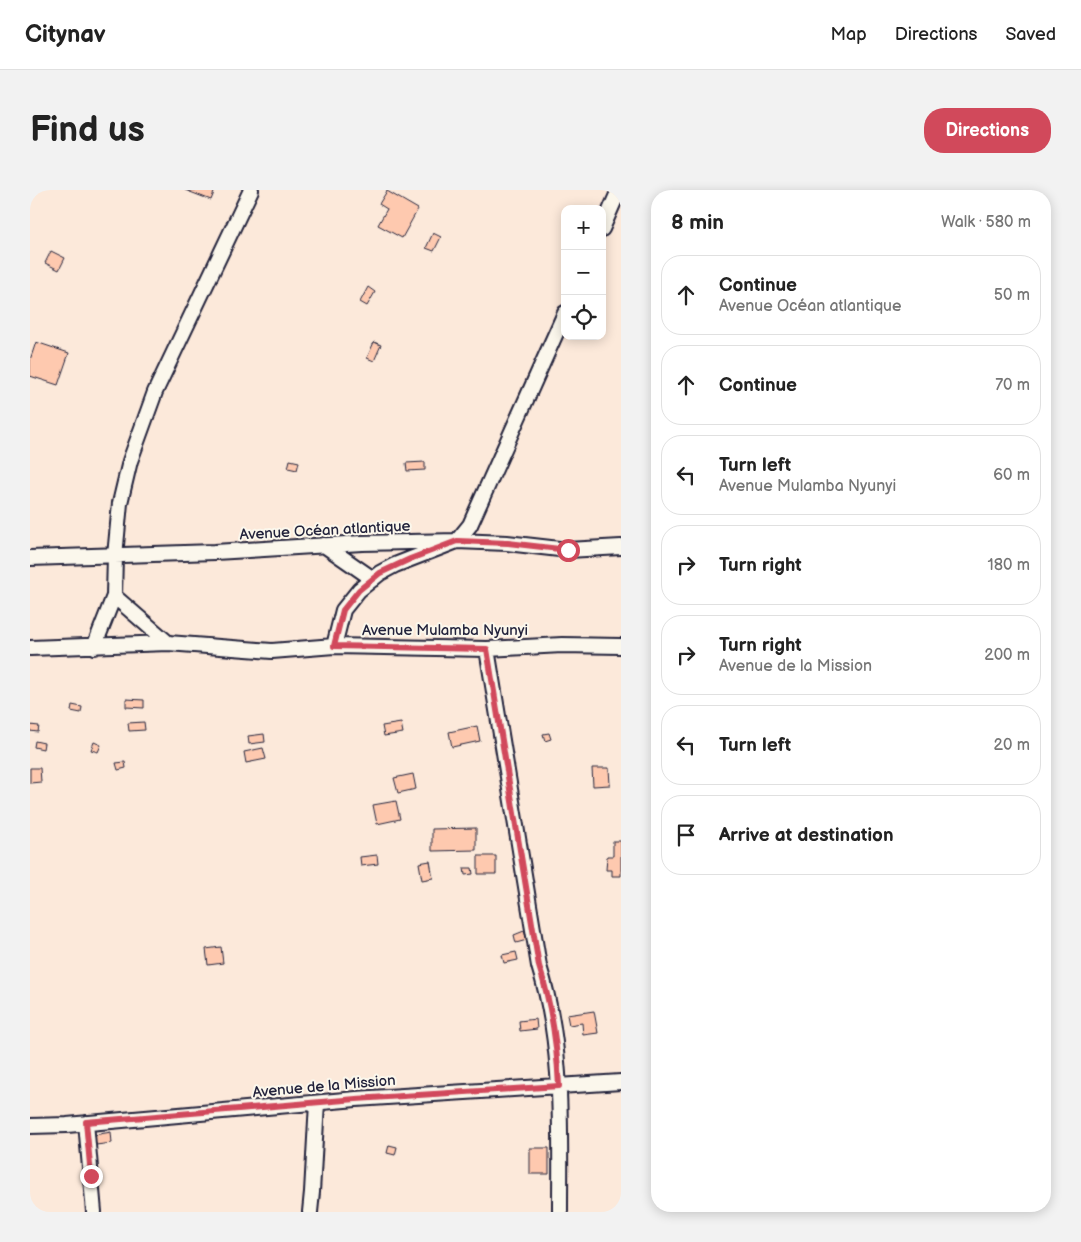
<!DOCTYPE html>
<html lang="en">
<head>
<meta charset="utf-8">
<style>
	body { margin:0; font-family:"Balsamiq Sans",sans-serif; background:#f2f2f2; color:#222 }
	.controls { position:absolute; right:15px; top:15px; display:grid; overflow:hidden; border-radius:10px; box-shadow:0 2px 12px #0003 }
	.controls button { width:45px; height:45px; display:grid; place-items:center; padding:0; border:0; border-bottom:1px solid #e0e0e0; background:#fff; color:#222; font:25px sans-serif }
	.stop { position:absolute; width:15px; height:15px; margin:-11px; border:4px solid #d1495b; border-radius:50%; background:#fff }
	.stop.end { background:#d1495b; border-color:#fff; box-shadow:0 1px 5px #0008 }
	.list { margin:0; padding:0; list-style:none }
	h2 { display:flex; justify-content:space-between; align-items:center; height:65px; margin:0; padding:0 20px; font-size:21px }
	h2 small { font-size:16px; font-weight:400; color:#767676 }
	.list li { display:grid; grid-template-columns:32px 1fr auto; gap:15px; align-items:center; box-sizing:border-box; height:80px; margin:0 10px 10px; padding:0 10px; border:1px solid #e0e0e0; border-radius:20px }
	.list b { display:block; font-size:19px; white-space:nowrap }
	.list p { margin:0; font-size:16px; white-space:nowrap; color:#767676 }
	.list em { font-size:16px; font-style:normal; color:#767676 }
	.icon { flex:none; width:28px; height:28px; fill:none; stroke:currentColor; stroke-width:2; stroke-linecap:round; stroke-linejoin:round }
	.map { position:relative; flex:none; width:591px; height:1022px; overflow:hidden; border-radius:20px }
	header { display:flex; align-items:center; gap:30px; box-sizing:border-box; height:70px; padding:0 25px; background:#fff; border-bottom:1px solid #e0e0e0 }
	header strong { font-size:24px }
	nav { display:flex; gap:28px; margin-inline-start:auto; font-size:18px }
	.intro { display:flex; align-items:center; justify-content:space-between; box-sizing:border-box; height:120px; padding:0 30px }
	h1 { margin:0; font-size:35px }
	.button { padding:12px 22px; border-radius:20px; background:#d1495b; color:#fff; font-size:18px; font-weight:700 }
	main { display:flex; gap:30px; padding:0 30px }
	aside { flex:1; background:#fff; border-radius:20px; box-shadow:0 2px 12px #0003 }
	.map>svg:first-child { display:block }
	.building { fill:#fec9af; stroke:#22223b }
	.lines { fill:none; stroke-linecap:round; stroke-linejoin:round }
	.minor-casing { stroke:#22223b; stroke-width:18 }
	.minor { stroke:#fbf7ec; stroke-width:14 }
	.route { stroke:#d1495b; stroke-width:6 }
	.labels { text-anchor:middle; stroke-width:4; stroke-linejoin:round; paint-order:stroke }
	.street-label { font-size:15px; fill:#22223b; stroke:#fbf7ec }
</style>
</head>
<body>
<header>
<strong>Citynav</strong>
<nav><a>Map</a><a>Directions</a><a>Saved</a></nav>
</header>
<div class="intro"><h1>Find us</h1><a class="button">Directions</a></div>
<main>
<div class="map">
<svg width="591" height="1022" viewBox="0 0 591 1022">
	<rect width="100%" height="100%" fill="#fce9da"/>
	<filter id="ink" filterUnits="userSpaceOnUse"><feTurbulence type="fractalNoise" baseFrequency=".02" numOctaves="2"/><feDisplacementMap in="SourceGraphic" scale="10" xChannelSelector="R" yChannelSelector="G"/><feConvolveMatrix kernelMatrix="1 2 1 2 8 2 1 2 1" color-interpolation-filters="sRGB"/></filter>
	<g filter="url(#ink)">
		<!-- building -->
		<path class="building" d="M155,0H185L181,10Z
			M357,1L388,19L372,48L348,35L357,19L349,14Z
			M403,43L411,47L404,61L396,58Z
			M21,61L35,68L29,80L15,73Z
			M338,97L345,102L337,116L330,112Z
			M6,152L39,163L28,195L0,186V170Z
			M344,152L351,155L344,171L337,168Z
			M260,270L269,272L267,280L258,278Z
			M395,272V280L377,281L376,273Z
			M96,509L114,510V518L96,517Z
			M42,515L52,517L51,523L41,521Z
			M114,532L115,540L99,541L98,533Z
			M371,533L373,543L354,546L352,536Z
			M0,535L9,536L8,542L0,541Z
			M447,536L450,551L422,557L419,542Z
			M519,543L521,549L515,551L513,544Z
			M234,544L235,552L219,554L218,546Z
			M5,551L14,553L13,559L4,557Z
			M64,552L71,555L68,562L61,560Z
			M233,558L236,569L216,573L214,562Z
			M95,572L96,578L88,580L86,573Z
			M0,578H10L11,592L0,593Z
			M562,578H579L580,595L563,596Z
			M383,584L386,599L368,603L364,588Z
			M366,611L370,629L347,634L343,615Z
			M446,638V660L402,661V639Z
			M583,651H591V686H582V680H576L577,666H583Z
			M347,665L348,674L331,676L330,667Z
			M448,666H466V684H448Z
			M400,671L403,688L392,690L389,673Z
			M434,678H442L443,684L435,685Z
			M494,741L497,750L486,753L484,745Z
			M191,757L193,773L178,775L176,759Z
			M486,762L488,770L474,773L472,765Z
			M564,821L568,843L553,845L552,833L539,835L537,825Z
			M506,829L507,839L490,841L489,831Z
			M81,942L82,953L66,955L64,945Z
			M359,955L367,957L365,965L357,963Z
			M500,958H519V984H500Z"/>
		<g class="lines">
			<defs>
				<path id="minor" d="M572,39L589,0
					M294,355L343,389
					M0,368L185,362L332,353L427,351L477,353L538,360L591,357
					M84,406L138,453
					M304,456L313,420L329,400L350,383L365,375L427,351L440,335L535,123
					M64,457L84,406L85,366L90,313L100,271L125,202L221,0
					M0,458L138,453L242,461L304,456L457,459L532,455L591,456
					M457,459L509,776C534,856 530,939 530,1022
					M56,933L64,1022
					M0,936L37,935L326,909L591,892
					M280,1022L282,1002L287,913"/>
			</defs>
			<!-- minor casing -->
			<use href="#minor" class="minor-casing"/>
			<!-- minor -->
			<use href="#minor" class="minor"/>
		</g>
	</g>
	<g class="lines" filter="url(#ink)">
		<!-- route -->
		<path class="route" d="M61,986L56,932L326,909L529,896C527,854 522,816 509,776L457,459L304,456L313,420L329,400L350,383L380,369L427,351L478,353L538,360"/>
	</g>
	<g class="labels">
		<!-- street labels -->
		<g class="street-label">
			<text transform="translate(295 340) rotate(-3)" y="5">Avenue Océan atlantique</text>
			<text x="415" y="445">Avenue Mulamba Nyunyi</text>
			<text transform="translate(294 896) rotate(-5)" y="5">Avenue de la Mission</text>
		</g>
	</g>
</svg>
<div class="controls">
<button>+</button>
<button>−</button>
<button><svg class="icon" aria-label="locate" viewBox="0 0 24 24"><circle cx="12" cy="12" r="6"/><path d="M12 2v4M12 18v4M2 12h4M18 12h4"/></svg></button>
</div>
<div class="stop" style="left:538px;top:360px"></div>
<div class="stop end" style="left:61px;top:986px"></div>
</div>
<aside>
<h2>8 min<small>Walk · 580 m</small></h2>
<ul class="list">
<li><svg class="icon" aria-label="ahead" viewBox="0 0 24 24"><path d="M12 20V5M6 11l6-6 6 6"/></svg><div><b>Continue</b><p>Avenue Océan atlantique</p></div><em>50 m</em></li>
<li><svg class="icon" aria-label="ahead" viewBox="0 0 24 24"><path d="M12 20V5M6 11l6-6 6 6"/></svg><div><b>Continue</b></div><em>70 m</em></li>
<li><svg class="icon" aria-label="left" viewBox="0 0 24 24"><path d="M17 20v-9H6M10 6l-5 5 5 5"/></svg><div><b>Turn left</b><p>Avenue Mulamba Nyunyi</p></div><em>60 m</em></li>
<li><svg class="icon" aria-label="right" viewBox="0 0 24 24"><path d="M7 20v-9h11M14 6l5 5-5 5"/></svg><div><b>Turn right</b></div><em>180 m</em></li>
<li><svg class="icon" aria-label="right" viewBox="0 0 24 24"><path d="M7 20v-9h11M14 6l5 5-5 5"/></svg><div><b>Turn right</b><p>Avenue de la Mission</p></div><em>200 m</em></li>
<li><svg class="icon" aria-label="left" viewBox="0 0 24 24"><path d="M17 20v-9H6M10 6l-5 5 5 5"/></svg><div><b>Turn left</b></div><em>20 m</em></li>
<li><svg class="icon" aria-label="arrive" viewBox="0 0 24 24"><path d="M6 21V4h12l-3 4 3 4H6"/></svg><div><b>Arrive at destination</b></div></li>
</ul>
</aside>
</main>
</body>
</html>
